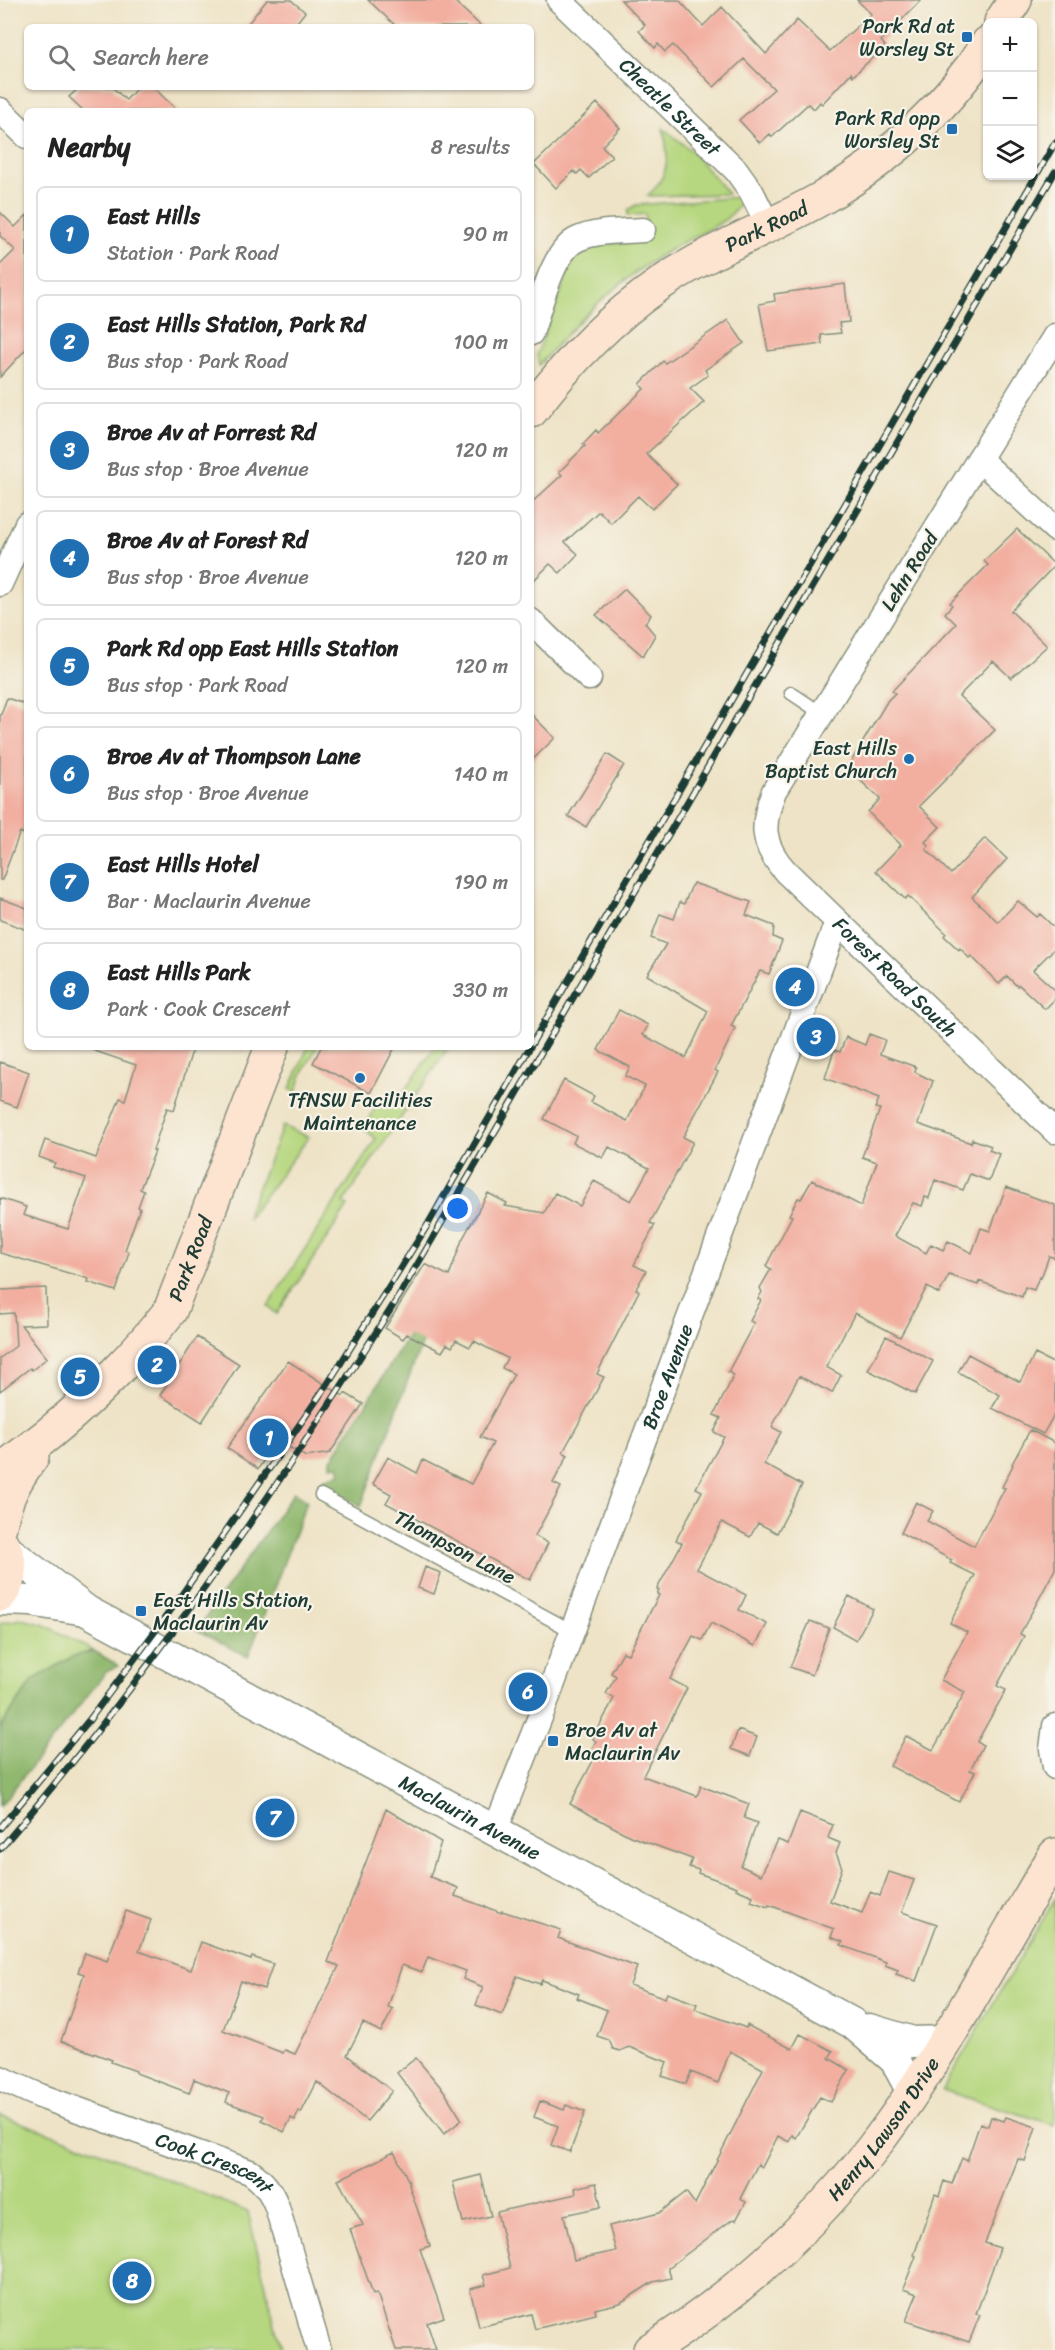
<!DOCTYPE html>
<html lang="en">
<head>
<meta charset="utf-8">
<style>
	body { margin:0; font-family:Sriracha,sans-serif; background:#f2f2f2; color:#222 }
	.controls { position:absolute; right:18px; top:18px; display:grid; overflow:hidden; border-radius:9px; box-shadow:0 2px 4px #0004 }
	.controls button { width:54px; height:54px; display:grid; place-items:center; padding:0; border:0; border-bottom:2px solid #e0e0e0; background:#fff; color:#222; font:30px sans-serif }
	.you { position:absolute; left:458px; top:1209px; width:21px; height:21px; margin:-15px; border:4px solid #fff; border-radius:50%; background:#1a73e8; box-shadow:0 0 0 9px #1a73e833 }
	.badge { display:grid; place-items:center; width:39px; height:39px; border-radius:50%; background:#1f6fb2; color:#fff; font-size:20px; font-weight:700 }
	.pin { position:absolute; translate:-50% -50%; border:3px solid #fff; box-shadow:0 2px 6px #0006 }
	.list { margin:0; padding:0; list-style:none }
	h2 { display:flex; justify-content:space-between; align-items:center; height:78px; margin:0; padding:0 24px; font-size:26px }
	h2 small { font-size:20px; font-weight:400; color:#767676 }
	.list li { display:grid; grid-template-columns:39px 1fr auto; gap:18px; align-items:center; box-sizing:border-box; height:96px; margin:0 12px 12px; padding:0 12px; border:2px solid #e0e0e0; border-radius:9px }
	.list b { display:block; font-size:22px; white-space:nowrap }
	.list p { margin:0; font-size:20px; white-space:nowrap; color:#767676 }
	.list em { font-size:20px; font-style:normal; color:#767676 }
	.icon { flex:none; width:33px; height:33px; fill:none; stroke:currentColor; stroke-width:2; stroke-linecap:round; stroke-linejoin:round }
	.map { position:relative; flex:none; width:1055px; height:2350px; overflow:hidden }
	.search { position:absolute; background:#fff; box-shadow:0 2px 4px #0004; left:24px; top:24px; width:510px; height:66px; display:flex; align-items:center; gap:15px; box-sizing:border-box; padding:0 21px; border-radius:9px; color:#767676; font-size:22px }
	.panel { position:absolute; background:#fff; box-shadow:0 2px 4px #0004; left:24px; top:108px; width:510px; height:942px; border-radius:9px }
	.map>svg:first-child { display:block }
	.green { fill:#b6d77f; stroke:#6a8a5a; stroke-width:1.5 }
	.forest { fill:#90b86e; stroke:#587a51; stroke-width:1.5 }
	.building { fill:#f2afa0 }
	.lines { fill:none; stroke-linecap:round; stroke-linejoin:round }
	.service-casing { stroke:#86907d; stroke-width:15 }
	.minor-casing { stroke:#86907d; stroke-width:27 }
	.tertiary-casing { stroke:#86907d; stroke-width:33 }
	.secondary-casing { stroke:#86907d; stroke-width:36 }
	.service { stroke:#fff; stroke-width:12 }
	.minor { stroke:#fff; stroke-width:24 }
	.tertiary { stroke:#fff; stroke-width:30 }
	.secondary { stroke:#fde4d1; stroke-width:33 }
	.rail-casing { stroke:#1f3d34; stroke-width:7 }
	.rail { stroke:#f7f3e8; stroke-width:4.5; stroke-dasharray:14; stroke-linecap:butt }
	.poi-dot { fill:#1f6fb2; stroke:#f7f3e8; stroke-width:2 }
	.labels { text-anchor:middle; stroke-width:4.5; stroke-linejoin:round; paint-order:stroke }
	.poi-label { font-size:20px; fill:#1f3d34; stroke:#f7f3e8; text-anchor:end }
	.street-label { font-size:20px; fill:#1f3d34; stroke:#f7f3e8 }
</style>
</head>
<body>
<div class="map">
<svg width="1055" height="2350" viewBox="0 0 1055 2350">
	<rect width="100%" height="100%" fill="#f7f3e8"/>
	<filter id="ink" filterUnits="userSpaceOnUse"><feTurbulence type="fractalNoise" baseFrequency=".0167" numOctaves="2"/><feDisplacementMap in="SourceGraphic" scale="12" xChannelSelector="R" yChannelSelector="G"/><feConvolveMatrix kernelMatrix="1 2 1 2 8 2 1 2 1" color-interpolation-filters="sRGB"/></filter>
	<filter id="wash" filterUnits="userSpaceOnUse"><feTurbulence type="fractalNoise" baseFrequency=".008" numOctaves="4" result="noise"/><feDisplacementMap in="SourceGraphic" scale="24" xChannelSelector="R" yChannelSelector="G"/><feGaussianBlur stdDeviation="1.35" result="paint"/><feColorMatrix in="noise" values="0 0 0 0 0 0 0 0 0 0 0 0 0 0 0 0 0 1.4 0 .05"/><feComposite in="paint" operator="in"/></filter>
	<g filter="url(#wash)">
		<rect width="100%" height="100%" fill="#eee3c6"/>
		<!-- green -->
		<path class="green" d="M663,128L693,152L728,194L647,196C671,176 669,154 663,128Z
			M741,197C739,220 696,235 678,245C623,276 580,317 539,365L537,354L578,247L648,240L645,214L628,216V210L636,205Z
			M308,1047H317L303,1072L296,1092L290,1089Z
			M435,1047H449L343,1203L348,1206L277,1314L268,1306L376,1139L365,1129L379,1099L395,1105Z
			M283,1126L309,1137L248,1218L249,1209Z
			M22,1619L45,1625L94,1651L74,1656L33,1680L0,1728V1623Z
			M1055,1899V2125L942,2090Z
			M0,2115L96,2150L248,2212L281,2350H0Z"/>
		<!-- forest -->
		<path class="forest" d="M448,1272L361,1506L326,1487L323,1480L341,1473L339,1465L331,1466V1460Z
			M294,1492L307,1501L248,1657L197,1630Z
			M94,1651L119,1666L106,1672L0,1806V1728L33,1680L74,1656Z"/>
		<g id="blocks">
			<!-- building -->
			<path class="building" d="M267,0H291L305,12L293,27H245Z
				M368,0H453L482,27H397Z
				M621,0H679L703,26L722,7L766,54L797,20L830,51L871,14L857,0H921L881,41L885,46L853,76L851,73L822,104L820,102L814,109L808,104L772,137L770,134L760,143L739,120L774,89L744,59L714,87L673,45L665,52L658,44L655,48L639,31L645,25Z
				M80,87H112L126,100L138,87H153L178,111H84L69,97Z
				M597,103L620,128L602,146L612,156L589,178L581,170L577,174L574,171L556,188L534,164Z
				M0,212L15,227L27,215V348L0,377V265L15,250L0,236Z
				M845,284L849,322L839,323L841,333L821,335L822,344L768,351L759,304L775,301L774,294Z
				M728,320L744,343L705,370L708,375L690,388L704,402L646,454L677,484L652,509L638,496L611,523L599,511L565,542L578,554L560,573L550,564L531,583V503L562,475L559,472L585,446L583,444L596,430L598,433L644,389L640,384L663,361L665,363Z
				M1017,529L1055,565L1011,611L1047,646L1011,678L993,661L959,696L995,730L919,806L940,827L925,842L929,846L926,849L951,874L985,838L1007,859L972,897L998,922L1018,901L1037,917L1040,914L1055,928V948L1033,970L1055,990V999L1045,1009L1019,985L1017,986L1007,976L999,984L971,956L969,958L960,948L959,950L944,936L946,933L908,896L905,899L876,871L901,845L868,812L880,799L847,768L888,700L895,693L892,691L956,624L945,613L952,605L950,603L988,565L984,561Z
				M625,589L651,615L645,623L655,635L643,656L596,615Z
				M7,698L27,705V835L20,832L2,880H0V717Z
				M531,714L555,738L531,761Z
				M607,754L624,765L586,827L568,816Z
				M693,883L751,902L746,915L774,926L773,937L782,941L769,974L760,971L731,1026L735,1028L715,1070L718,1072L683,1137L693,1142L650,1223L655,1225L634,1265L646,1271L636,1289L639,1291L597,1374L604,1377L563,1452L568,1455L553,1483L561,1487L535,1536L548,1543L530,1580L386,1503L391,1494L373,1484L388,1457L417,1473L423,1460L471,1484L493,1443L480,1437L514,1374L502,1368L507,1358L474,1341L470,1347L456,1340L452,1347L447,1344L442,1352L407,1334L403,1339L385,1328L425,1264L449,1276L462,1240L488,1193L507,1203L505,1206L544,1213L555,1193L580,1206L594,1181L631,1201L649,1168L609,1147L603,1158L573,1143L576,1136L544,1119L564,1080L594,1096L591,1102L627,1121L645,1086L625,1076L630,1067L598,1050L619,1010L648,1025L643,1035L686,1058L708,1011L647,975L666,944L651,938L660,914L674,919L680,902L684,904Z
				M0,898L27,908V930L0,920Z
				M869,1034L885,1040L880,1054L916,1067L915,1072L933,1081L918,1124L971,1143L972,1139L991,1146L989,1150L999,1154L989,1181L970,1174L963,1190L935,1180L929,1198L925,1197L922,1206L913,1203L895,1236L926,1253L931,1244L943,1250L948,1241L972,1253L981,1228L990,1231L1006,1187L1055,1205V1258L1049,1256L1041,1278L1039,1277L1034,1290L1025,1287L1022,1297L979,1281L978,1285L949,1275L939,1294L927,1287L900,1337L855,1313L826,1367L841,1375L832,1393L799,1376L772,1427L781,1432L764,1464L802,1485L777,1533L758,1523L750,1537L722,1522L697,1569L746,1595L739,1610L767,1624L755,1646L711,1623L702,1640L693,1636L670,1679L687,1688L643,1776L697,1796L701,1786L749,1804L744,1818L757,1823L741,1866L761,1875L778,1840L788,1844L800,1812L833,1825L828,1838L840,1843L836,1853L842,1868L830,1901L862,1913L870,1892L880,1896L889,1872L914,1880L902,1912L937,1924L916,1981L896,1974L898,1970L885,1965L886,1962L841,1945L843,1942L831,1937L834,1929L769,1905L768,1907L751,1901L753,1896L736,1889L737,1887L698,1873L699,1870L689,1867L692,1859L630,1836L570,1804L594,1759L591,1758L594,1753L590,1752L596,1741L593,1739L614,1698L606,1694L616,1676L611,1673L623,1652L628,1654L659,1595L657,1594L659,1590L657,1589L682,1543L676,1540L702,1491L696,1488L724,1437L714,1432L721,1418L714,1415L734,1375L728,1372L754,1323L750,1321L761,1300L758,1299L762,1292L760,1288L771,1269L766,1266L792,1216L789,1215L798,1198L801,1199L812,1180L861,1206L877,1162L862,1157L880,1109L875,1108L879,1099L825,1078L834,1050L840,1052L846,1037L865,1045Z
				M92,1047H181L192,1051L174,1110L167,1108L153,1150L155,1151L140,1189L144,1191L138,1207L140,1208L125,1250L129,1252L116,1291L88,1282L89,1279L0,1253V1198L26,1207L23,1215L68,1229L86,1178L53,1167L55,1163L39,1157L45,1140L96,1158L120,1098L125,1100L136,1065L92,1050Z
				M321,1047H395L371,1093L313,1063Z
				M0,1062L29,1072L17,1107L0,1101Z
				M46,1288L47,1324L21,1325L47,1358L32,1370L30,1368L0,1391V1358L16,1346L14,1313L0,1314V1290Z
				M886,1336L933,1361L915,1394L868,1370Z
				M197,1337L239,1364L202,1422L160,1395Z
				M968,1354L1020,1382L1035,1354L1055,1364V1413L1043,1434L992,1408L1000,1395L958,1372Z
				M288,1361L343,1396L345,1393L363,1404L330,1453L306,1457L277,1440L258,1469L227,1448Z
				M1030,1430L1055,1443V1569L1020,1634L1024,1636L997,1686L1006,1690L977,1742L983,1745L970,1770L975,1772L959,1802L890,1766L906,1736L933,1750L965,1692L941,1680L967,1632L950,1623L975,1575L950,1563L952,1560L901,1533L916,1502L933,1511L927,1521L974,1546L1005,1488L1002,1487L1013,1465L1012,1464Z
				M425,1567L441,1573L434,1594L418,1588Z
				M849,1596L873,1609L856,1640L833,1627Z
				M810,1621L829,1628L812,1675L790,1667Z
				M738,1730L757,1737L750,1756L731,1749Z
				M386,1809L441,1842L430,1877L458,1888L455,1896L502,1913V1911L561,1930L558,1938L637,1967L630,1985L665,1998L667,1993L697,2004L695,2009L746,2028L747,2025L792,2049L800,2034L833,2051L829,2058L849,2070L831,2102L820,2097L796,2138L792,2135L789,2142L778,2136L762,2167L758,2164L740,2199L746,2202L736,2220L733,2219L668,2268L671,2278L653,2282L620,2303L595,2309L596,2314L535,2329L531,2314L479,2327L470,2289L486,2285L483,2275L510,2268L497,2212L576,2194L575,2188L596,2183L601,2207L564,2215L574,2260L616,2251L609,2226L659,2213L686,2192L695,2204L763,2069L730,2051L718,2083L691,2072L686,2084L662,2076L667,2062L629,2047L620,2051L613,2049L609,2040L597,2036L607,2010L577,1998L579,1994L542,1980L540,1984L517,1976L502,2015L476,2005L483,1987L463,1979L466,1971L428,1957L422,1972L402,1965L388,2007L393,2009L381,2032L363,2023L347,2055L392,2091L367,2121L317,2082L301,2113L299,2111L295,2120L291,2118L284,2132L262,2120L264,2116L226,2102L229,2093L194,2079L189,2093L136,2073V2071L111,2062L112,2060L61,2041L84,1974L78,1972L85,1953L107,1961L126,1911L151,1920L139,1951L191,1970L201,1942L251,1960L252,1957L273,1964L264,1989L241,1981L223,2030L283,2053L285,2050L295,2054L339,1966L328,1962Z
				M416,2058L444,2091L462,2120L444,2134L397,2073Z
				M540,2101L564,2110L566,2105L585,2112L570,2152L551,2145L558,2126L534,2117Z
				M991,2117L1004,2121L1006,2117L1036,2127L1025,2161L1018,2159L985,2243L1000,2248L976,2314L980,2315L969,2342L906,2321L917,2294L903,2289L916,2256L914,2255L935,2194L939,2196L944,2181L952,2184L962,2158L967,2161L980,2123L988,2126Z
				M394,2152L410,2184L409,2185L430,2246L420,2249L444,2317L427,2323L436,2350H396L377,2293L373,2294L350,2229L363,2225L338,2180Z
				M481,2175L491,2216L463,2222L453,2182Z"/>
		</g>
	</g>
	<g filter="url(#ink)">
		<use href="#blocks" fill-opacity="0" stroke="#86907d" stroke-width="1.5"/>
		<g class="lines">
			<defs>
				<path id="service" d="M791,693L821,713
					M321,1495L572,1631"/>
				<g id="minor">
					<path id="s1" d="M559,0L736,170L751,191L768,225"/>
					<path d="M0,110L27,136"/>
					<path d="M531,333C540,308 552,250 578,239C597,230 622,232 643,230"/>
					<path id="s2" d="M1055,336L774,791C761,824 761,845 786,872L1055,1131"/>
					<path d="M979,459L1055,529"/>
					<path d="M0,584L27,524"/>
					<path d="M531,621L589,678"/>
					<path d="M1055,1726L1052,1749L1055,1767"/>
					<path id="s3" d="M495,1831L544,1707L837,922"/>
					<path id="s4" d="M0,2078L40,2096L250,2172C264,2182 271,2191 277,2207L319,2350"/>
				</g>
				<g id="tertiary">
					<path id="s5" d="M6,1549L87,1611L852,2023L895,2060L912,2092"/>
					<path d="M0,1600L31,1601L79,1609"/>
					<path d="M869,2029L913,2042L944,2041"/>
				</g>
				<g id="secondary">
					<path d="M1001,22L1015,0"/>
					<path id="s6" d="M531,411C567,363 609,319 660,284C711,249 770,228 824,197C890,158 946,109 988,43"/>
					<path id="s7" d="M0,1472C16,1458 34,1446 51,1432C92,1398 137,1353 170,1311L272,1047"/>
					<path d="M0,1526C5,1499 15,1479 32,1457"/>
					<path d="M0,1541C12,1557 13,1579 0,1595"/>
					<path id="s8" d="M650,2350C736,2296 810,2228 872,2149C942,2058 995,1953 1055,1855"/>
				</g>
			</defs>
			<!-- service casing -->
			<use href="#service" class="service-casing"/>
			<!-- minor casing -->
			<use href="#minor" class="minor-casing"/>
			<!-- tertiary casing -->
			<use href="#tertiary" class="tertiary-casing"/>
			<!-- secondary casing -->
			<use href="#secondary" class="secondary-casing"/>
			<!-- service -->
			<use href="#service" class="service"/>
			<!-- minor -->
			<use href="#minor" class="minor"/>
			<!-- tertiary -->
			<use href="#tertiary" class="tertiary"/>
			<!-- secondary -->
			<use href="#secondary" class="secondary"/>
			<defs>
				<path id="rail" d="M531,1045L1055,143
					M0,1828L90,1719L176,1603L327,1385L427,1226L530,1047
					M0,1849C149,1677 278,1488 399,1296L1055,172"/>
			</defs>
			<!-- rail casing -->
			<use href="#rail" class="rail-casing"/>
			<!-- rail -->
			<use href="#rail" class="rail"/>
		</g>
	</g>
	<!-- markers -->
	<g class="poi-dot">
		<rect x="961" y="31" width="12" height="12" rx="3"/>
		<rect x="946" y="123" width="12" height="12" rx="3"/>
		<circle cx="909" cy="759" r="6"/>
		<circle cx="360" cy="1078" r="6"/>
		<rect x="135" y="1605" width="12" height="12" rx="3"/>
		<rect x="547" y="1735" width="12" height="12" rx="3"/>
	</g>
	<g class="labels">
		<!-- poi labels -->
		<g class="poi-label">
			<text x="955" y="33">Park Rd at<tspan x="955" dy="23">Worsley St</tspan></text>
			<text x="940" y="125">Park Rd opp<tspan x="940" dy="23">Worsley St</tspan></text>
			<text x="897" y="755">East Hills<tspan x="897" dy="23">Baptist Church</tspan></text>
			<text x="360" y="1107" text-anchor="middle">TfNSW Facilities<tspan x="360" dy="23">Maintenance</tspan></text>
			<text x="153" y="1607" text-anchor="start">East Hills Station,<tspan x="153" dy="23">Maclaurin Av</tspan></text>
			<text x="565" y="1737" text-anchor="start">Broe Av at<tspan x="565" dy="23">Maclaurin Av</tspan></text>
		</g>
		<!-- street labels -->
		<g class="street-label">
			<text dy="7" stroke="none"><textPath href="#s1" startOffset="154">Cheatle Street</textPath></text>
			<text dy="7" stroke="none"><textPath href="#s6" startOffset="303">Park Road</textPath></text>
			<text transform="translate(909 571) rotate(-58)" y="7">Lehn Road</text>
			<text dy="7" stroke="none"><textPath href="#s2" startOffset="774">Forest Road South</textPath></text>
			<text dy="7" stroke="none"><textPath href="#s7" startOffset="291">Park Road</textPath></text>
			<text dy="7" stroke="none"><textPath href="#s3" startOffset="486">Broe Avenue</textPath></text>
			<text transform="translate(455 1547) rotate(28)" y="7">Thompson Lane</text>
			<text dy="7" stroke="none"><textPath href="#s5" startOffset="537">Maclaurin Avenue</textPath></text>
			<text dy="7" stroke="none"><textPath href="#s8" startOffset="324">Henry Lawson Drive</textPath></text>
			<text dy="7" stroke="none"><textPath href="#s4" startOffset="231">Cook Crescent</textPath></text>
		</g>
	</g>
</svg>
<div class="controls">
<button>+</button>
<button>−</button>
<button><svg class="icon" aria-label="layers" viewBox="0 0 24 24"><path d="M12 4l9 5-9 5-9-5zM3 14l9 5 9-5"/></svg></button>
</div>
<div class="you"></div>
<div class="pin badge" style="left:269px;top:1438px">1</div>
<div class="pin badge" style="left:157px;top:1365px">2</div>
<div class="pin badge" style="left:816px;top:1037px">3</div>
<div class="pin badge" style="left:795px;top:987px">4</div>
<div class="pin badge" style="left:80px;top:1377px">5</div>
<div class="pin badge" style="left:528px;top:1692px">6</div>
<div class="pin badge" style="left:275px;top:1818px">7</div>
<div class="pin badge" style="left:132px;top:2281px">8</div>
<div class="search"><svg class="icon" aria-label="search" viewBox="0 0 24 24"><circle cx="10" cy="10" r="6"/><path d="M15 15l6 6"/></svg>Search here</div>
<section class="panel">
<h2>Nearby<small>8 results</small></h2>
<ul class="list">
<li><span class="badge">1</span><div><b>East Hills</b><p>Station · Park Road</p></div><em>90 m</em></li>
<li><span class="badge">2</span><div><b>East Hills Station, Park Rd</b><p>Bus stop · Park Road</p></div><em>100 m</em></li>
<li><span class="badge">3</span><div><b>Broe Av at Forrest Rd</b><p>Bus stop · Broe Avenue</p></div><em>120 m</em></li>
<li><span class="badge">4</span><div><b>Broe Av at Forest Rd</b><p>Bus stop · Broe Avenue</p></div><em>120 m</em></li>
<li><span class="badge">5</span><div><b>Park Rd opp East Hills Station</b><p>Bus stop · Park Road</p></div><em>120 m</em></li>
<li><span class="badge">6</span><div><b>Broe Av at Thompson Lane</b><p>Bus stop · Broe Avenue</p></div><em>140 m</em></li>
<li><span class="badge">7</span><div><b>East Hills Hotel</b><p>Bar · Maclaurin Avenue</p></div><em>190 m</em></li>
<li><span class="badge">8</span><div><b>East Hills Park</b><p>Park · Cook Crescent</p></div><em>330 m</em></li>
</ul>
</section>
</div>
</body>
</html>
